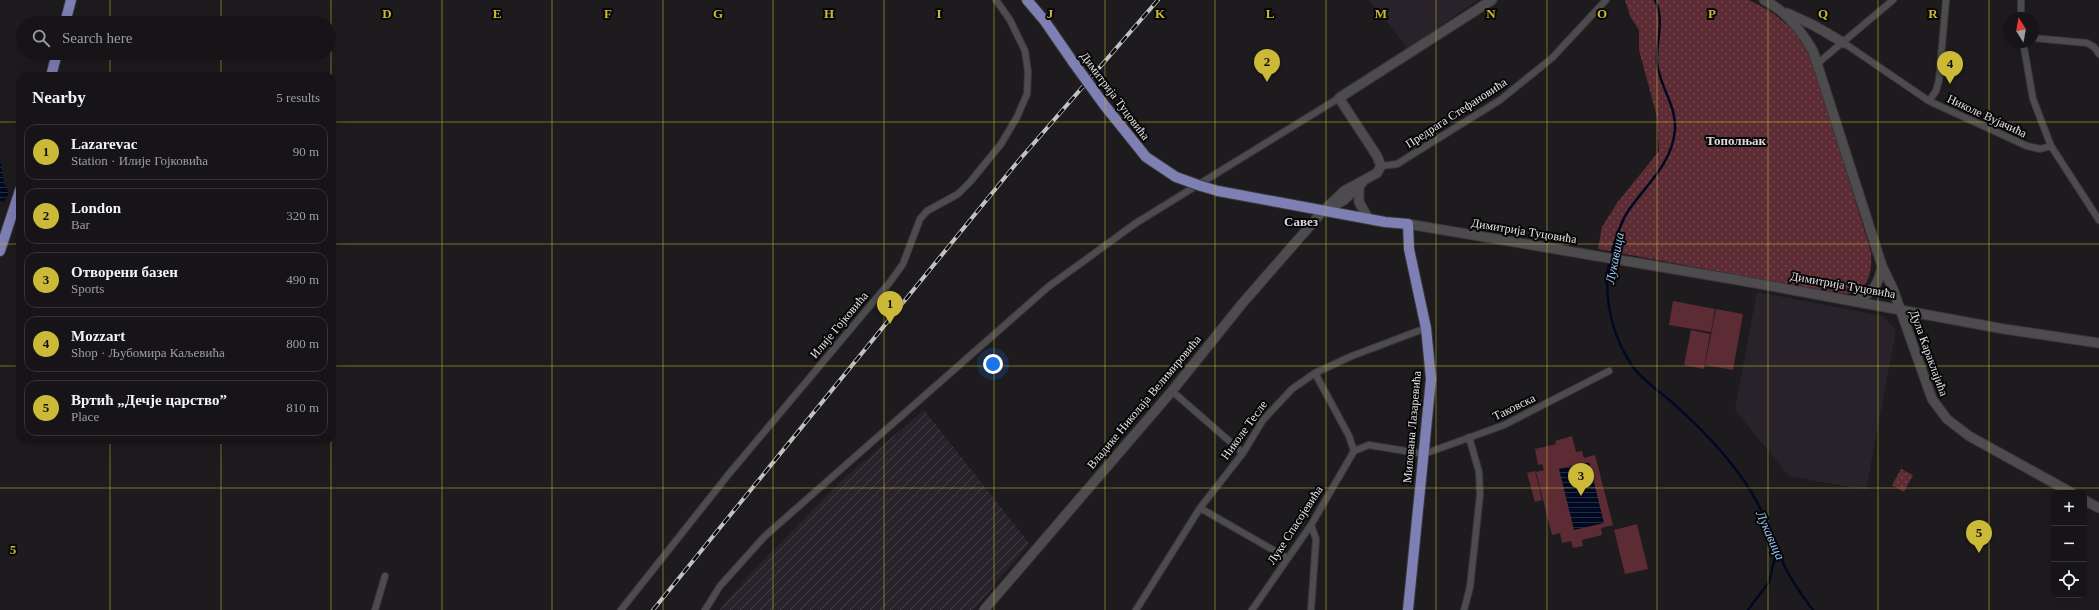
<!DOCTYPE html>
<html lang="en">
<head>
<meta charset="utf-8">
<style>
	body { margin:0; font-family:Georgia,serif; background:#1f1d1f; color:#f1f3f6 }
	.controls { position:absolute; right:12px; bottom:12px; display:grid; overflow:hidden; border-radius:8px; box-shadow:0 4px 16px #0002 }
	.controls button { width:36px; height:36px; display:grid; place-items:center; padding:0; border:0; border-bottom:1px solid #353335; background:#161416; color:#f1f3f6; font:20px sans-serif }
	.compass { position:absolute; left:2003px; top:12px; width:36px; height:36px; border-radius:50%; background:#161416; box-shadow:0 4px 16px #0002; rotate:349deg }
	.you { position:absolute; left:993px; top:364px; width:14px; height:14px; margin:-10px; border:3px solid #fff; border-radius:50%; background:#1a73e8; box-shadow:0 0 0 6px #1a73e833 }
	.badge { display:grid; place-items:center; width:26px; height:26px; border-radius:50%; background:#ccb938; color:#111; font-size:13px; font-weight:700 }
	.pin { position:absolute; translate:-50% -33px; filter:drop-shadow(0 1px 2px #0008) }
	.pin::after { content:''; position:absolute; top:21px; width:14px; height:12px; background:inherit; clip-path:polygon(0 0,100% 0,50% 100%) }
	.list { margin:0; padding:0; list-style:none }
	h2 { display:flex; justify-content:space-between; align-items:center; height:52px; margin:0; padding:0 16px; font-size:17px }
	h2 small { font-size:13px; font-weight:400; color:#9e9ea1 }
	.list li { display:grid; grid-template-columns:26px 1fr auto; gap:12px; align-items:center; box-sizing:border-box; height:56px; margin:0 8px 8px; padding:0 8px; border:1px solid #353335; border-radius:12px }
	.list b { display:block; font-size:15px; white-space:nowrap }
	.list p { margin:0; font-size:13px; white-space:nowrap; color:#9e9ea1 }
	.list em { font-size:13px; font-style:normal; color:#9e9ea1 }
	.icon { flex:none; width:22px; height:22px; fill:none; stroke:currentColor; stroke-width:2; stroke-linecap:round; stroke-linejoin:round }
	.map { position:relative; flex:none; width:2099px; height:610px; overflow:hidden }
	.search { position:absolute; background:#161416; box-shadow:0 4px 16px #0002; left:16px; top:16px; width:320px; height:44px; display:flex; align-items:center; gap:10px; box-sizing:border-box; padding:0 14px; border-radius:22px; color:#9e9ea1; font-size:15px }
	.panel { position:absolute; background:#161416; box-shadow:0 4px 16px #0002; left:16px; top:72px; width:320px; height:372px; border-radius:12px }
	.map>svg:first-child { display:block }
	.built { fill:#28232b }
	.industrial { fill:url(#industrial-furrows) }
	.grass { fill:#5d2b34 }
	.park { fill:url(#park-dots) }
	.water { fill:url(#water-rules) }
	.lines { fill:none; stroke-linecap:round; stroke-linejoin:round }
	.stream { stroke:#000922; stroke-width:2.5 }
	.street-casing { stroke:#383739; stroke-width:8 }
	.secondary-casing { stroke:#383739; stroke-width:11 }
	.primary-casing { stroke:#383739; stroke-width:12 }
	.street { stroke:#4d4b4e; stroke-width:6 }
	.secondary { stroke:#4d4b4e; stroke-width:9 }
	.primary { stroke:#7e7fb3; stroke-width:10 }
	.rail-casing { stroke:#c2c1c3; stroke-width:4 }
	.rail { stroke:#070607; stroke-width:2.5; stroke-dasharray:8; stroke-linecap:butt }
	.primary-bridge-casing { stroke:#383739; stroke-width:12; stroke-linecap:butt }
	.primary-bridge { stroke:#7e7fb3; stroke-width:10 }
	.grid { fill:none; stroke:#ccb938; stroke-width:1; stroke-opacity:0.55 }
	.labels { text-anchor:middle; stroke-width:4; stroke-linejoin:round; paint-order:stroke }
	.street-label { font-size:12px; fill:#e4e3e5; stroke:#070607 }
	.neighbourhood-label { font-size:13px; font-weight:bold; fill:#dcdade; stroke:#070607 }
	.water-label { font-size:13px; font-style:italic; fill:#99c8f9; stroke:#070607 }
	.grid-label { font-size:13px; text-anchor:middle; font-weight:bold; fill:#ccb938; stroke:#070607; stroke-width:4; stroke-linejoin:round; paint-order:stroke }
</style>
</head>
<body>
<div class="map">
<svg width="2099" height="610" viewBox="0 0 2099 610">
	<defs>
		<pattern id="industrial-furrows" width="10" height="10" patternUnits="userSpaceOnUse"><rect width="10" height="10" fill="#28232b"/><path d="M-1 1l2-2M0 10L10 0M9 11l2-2" fill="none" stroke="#47434a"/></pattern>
		<pattern id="park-dots" width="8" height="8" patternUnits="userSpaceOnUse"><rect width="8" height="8" fill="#5d2b34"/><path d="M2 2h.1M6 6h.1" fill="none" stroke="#744a51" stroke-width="1.8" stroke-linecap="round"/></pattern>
		<pattern id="water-rules" width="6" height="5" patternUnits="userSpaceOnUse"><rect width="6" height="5" fill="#000922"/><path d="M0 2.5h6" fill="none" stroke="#252d42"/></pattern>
	</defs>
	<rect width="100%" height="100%" fill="#1d1b1e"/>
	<!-- built -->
	<path class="built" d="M1369,0H1478L1408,48Z
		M1757,292L1883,316L1896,330L1866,490L1789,476L1735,410Z"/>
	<!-- industrial -->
	<path class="industrial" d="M924,410L1029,543L974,610H721L720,609L751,573L841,481Z"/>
	<!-- grass -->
	<path class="grass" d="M1673,301L1715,309L1711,332L1669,325Z
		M1716,309L1743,314L1733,370L1705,365Z
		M1691,330L1710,334L1704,369L1684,365Z
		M1572,436L1576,452L1582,451L1584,458L1595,455L1613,525L1601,528L1602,535L1582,540L1583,546L1573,548L1571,541L1562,543L1560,533L1552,535L1536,472L1544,470L1542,464L1538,465L1535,449L1556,444L1555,441Z
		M1535,471L1542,500L1535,502L1527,473Z
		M1637,524L1648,569L1625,574L1614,530Z"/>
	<!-- park -->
	<path class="park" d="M1625,0H1749L1770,11L1791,28L1810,54L1871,252C1872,266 1871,285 1856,292C1852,294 1844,293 1840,294L1598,249L1602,227L1617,203L1659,151L1657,117L1639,50V30L1631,18Z
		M1901,469L1913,475L1904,492L1892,485Z"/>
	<!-- water -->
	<path class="water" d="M0,158L4,183L9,193L4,202L0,201Z
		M1589,462L1604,523L1574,530L1559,469Z"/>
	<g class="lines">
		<!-- stream -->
		<path class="stream" d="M1655,0C1665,20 1656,41 1657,62C1659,86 1677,106 1675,130C1672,164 1646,185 1628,211C1618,227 1607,262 1607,281C1607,312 1616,342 1633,367C1642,380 1663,394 1675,405C1704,431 1733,461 1753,495C1767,518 1774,544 1786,569C1793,583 1803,597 1813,610
			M1748,610L1769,582L1777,549"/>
		<defs>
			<path id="street" d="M2021,0V18
				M2033,38L2087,43L2094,47L2099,54
				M2023,42L2033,99L2051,146L2099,220
				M1844,43L1929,101L2027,146L2040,149L2051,146
				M1818,63L1893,0
				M1929,101L1936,91L1939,80L1946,0
				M1381,166L1397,164L1500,100L1552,58L1606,0
				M1315,373L1349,436L1354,451L1369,445L1424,454L1504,425L1609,371
				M1172,391L1243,453
				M1200,508L1287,558
				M1311,525L1316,539L1311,610
				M375,610L385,576
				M621,610L728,475L890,282L903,264L920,219L927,211L958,194L970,182L1001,144L1017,117L1027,94L1028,72L1025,51L1010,20L996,0
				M705,610L720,586L765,536L1048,287L1136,223L1339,98
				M1136,610L1200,508L1243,453L1263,420L1292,389L1315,373L1352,356L1426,328
				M1252,610L1311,525L1354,451
				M1464,610L1470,587L1480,495L1479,472L1469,437"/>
			<path id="secondary" d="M1764,0C1786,11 1801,30 1813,51L1882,266L1893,289L1932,399L1947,419L1969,436L2072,493
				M1787,13L1813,25L1844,43
				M1359,187V202L1368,218
				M1327,210L1344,200L1362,183
				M1408,224L1738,280L2004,329L2099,343
				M1854,300C1873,295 1879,283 1882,266
				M2084,500L2099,508
				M984,610L1172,391L1241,305L1323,211L1344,191L1377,173L1381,166L1377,156L1339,98L1492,0"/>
			<path id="primary" d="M1027,0L1044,20L1073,62
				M65,23L71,0
				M51,76L57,53
				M1105,106L1146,157L1176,177
				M1218,191L1385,222L1408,224L1409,249L1426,328L1431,379L1408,610
				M0,251L20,190"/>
		</defs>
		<!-- street casing -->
		<use href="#street" class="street-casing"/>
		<!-- secondary casing -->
		<use href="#secondary" class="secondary-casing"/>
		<!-- primary casing -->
		<use href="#primary" class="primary-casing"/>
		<!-- street -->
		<use href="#street" class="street"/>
		<!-- secondary -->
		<use href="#secondary" class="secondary"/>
		<!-- primary -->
		<use href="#primary" class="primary"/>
		<defs>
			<path id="rail" d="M653,610L1015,165L1158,0"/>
		</defs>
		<!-- rail casing -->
		<use href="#rail" class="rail-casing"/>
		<!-- rail -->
		<use href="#rail" class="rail"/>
		<defs>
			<path id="primary-bridge" d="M1073,62L1105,106
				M1176,177L1201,186L1218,191"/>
		</defs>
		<!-- primary-bridge casing -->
		<use href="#primary-bridge" class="primary-bridge-casing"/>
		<!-- primary-bridge -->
		<use href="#primary-bridge" class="primary-bridge"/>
	</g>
	<!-- grid -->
	<path class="grid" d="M110,0V23M221,0V23M331,0V76M442,0V610M552,0V610M663,0V610M773,0V610M884,0V610M994,0V610M1105,0V610M1215,0V610M1326,0V610M1436,0V610M1547,0V610M1657,0V610M1768,0V610M1878,0V610M1989,0V610M110,53V76M221,53V76M0,122H20M332,122H2099M0,244H20M332,244H2099M0,366H20M332,366H2099M110,440V610M221,440V610M331,440V610M0,488H2099"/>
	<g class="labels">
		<!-- street labels -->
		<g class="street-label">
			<text transform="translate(1115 96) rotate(53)" y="4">Димитрија Туцовића</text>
			<text transform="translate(1456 113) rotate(-33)" y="4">Предрага Стефановића</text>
			<text transform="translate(1987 116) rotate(25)" y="4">Николе Вујачића</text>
			<text transform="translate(1524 231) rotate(9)" y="4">Димитрија Туцовића</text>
			<text transform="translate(1843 285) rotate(10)" y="4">Димитрија Туцовића</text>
			<text transform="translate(839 325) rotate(-50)" y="4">Илије Гојковића</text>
			<text transform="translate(1929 353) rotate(70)" y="4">Дула Караклајића</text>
			<text transform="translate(1144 402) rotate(-50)" y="4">Владике Николаја Велимировића</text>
			<text transform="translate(1514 407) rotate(-26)" y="4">Таковска</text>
			<text transform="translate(1412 427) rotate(-85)" y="4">Милована Лазаревића</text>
			<text transform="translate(1244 430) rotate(-54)" y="4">Николе Тесле</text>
			<text transform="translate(1295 525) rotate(-57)" y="4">Луке Спасојевића</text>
		</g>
		<!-- neighbourhood labels -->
		<g class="neighbourhood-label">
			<text x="1736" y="145">Тополњак</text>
			<text x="1301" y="226">Савез</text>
		</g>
		<!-- water labels -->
		<g class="water-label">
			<text transform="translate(1614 258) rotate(-79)" y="5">Лукавица</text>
			<text transform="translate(1771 535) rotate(66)" y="5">Лукавица</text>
		</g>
	</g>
	<g class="grid-label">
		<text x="387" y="18">D</text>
		<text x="497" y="18">E</text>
		<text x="608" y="18">F</text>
		<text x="718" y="18">G</text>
		<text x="829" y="18">H</text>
		<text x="939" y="18">I</text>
		<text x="1050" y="18">J</text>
		<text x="1160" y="18">K</text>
		<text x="1270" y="18">L</text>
		<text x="1381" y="18">M</text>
		<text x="1491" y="18">N</text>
		<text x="1602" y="18">O</text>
		<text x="1712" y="18">P</text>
		<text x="1823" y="18">Q</text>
		<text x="1933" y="18">R</text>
		<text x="13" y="554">5</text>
	</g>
</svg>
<div class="controls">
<button>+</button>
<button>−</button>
<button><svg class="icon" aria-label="locate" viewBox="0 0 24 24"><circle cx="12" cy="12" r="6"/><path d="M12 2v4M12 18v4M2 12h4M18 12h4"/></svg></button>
</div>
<svg class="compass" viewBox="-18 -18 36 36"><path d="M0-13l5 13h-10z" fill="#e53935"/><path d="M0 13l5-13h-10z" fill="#9e9ea1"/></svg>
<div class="you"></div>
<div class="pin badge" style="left:890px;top:324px">1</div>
<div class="pin badge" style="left:1267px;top:82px">2</div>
<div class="pin badge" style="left:1581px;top:496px">3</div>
<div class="pin badge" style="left:1950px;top:84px">4</div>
<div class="pin badge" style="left:1979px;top:553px">5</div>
<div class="search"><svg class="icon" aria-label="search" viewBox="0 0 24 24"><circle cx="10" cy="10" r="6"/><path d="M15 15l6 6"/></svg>Search here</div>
<section class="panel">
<h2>Nearby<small>5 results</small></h2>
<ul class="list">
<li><span class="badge">1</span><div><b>Lazarevac</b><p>Station · Илије Гојковића</p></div><em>90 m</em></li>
<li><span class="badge">2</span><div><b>London</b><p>Bar</p></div><em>320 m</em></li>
<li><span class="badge">3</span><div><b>Отворени базен</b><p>Sports</p></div><em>490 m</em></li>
<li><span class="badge">4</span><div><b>Mozzart</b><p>Shop · Љубомира Каљевића</p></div><em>800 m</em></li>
<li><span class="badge">5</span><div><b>Вртић „Дечје царство”</b><p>Place</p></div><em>810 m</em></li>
</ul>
</section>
</div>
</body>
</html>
